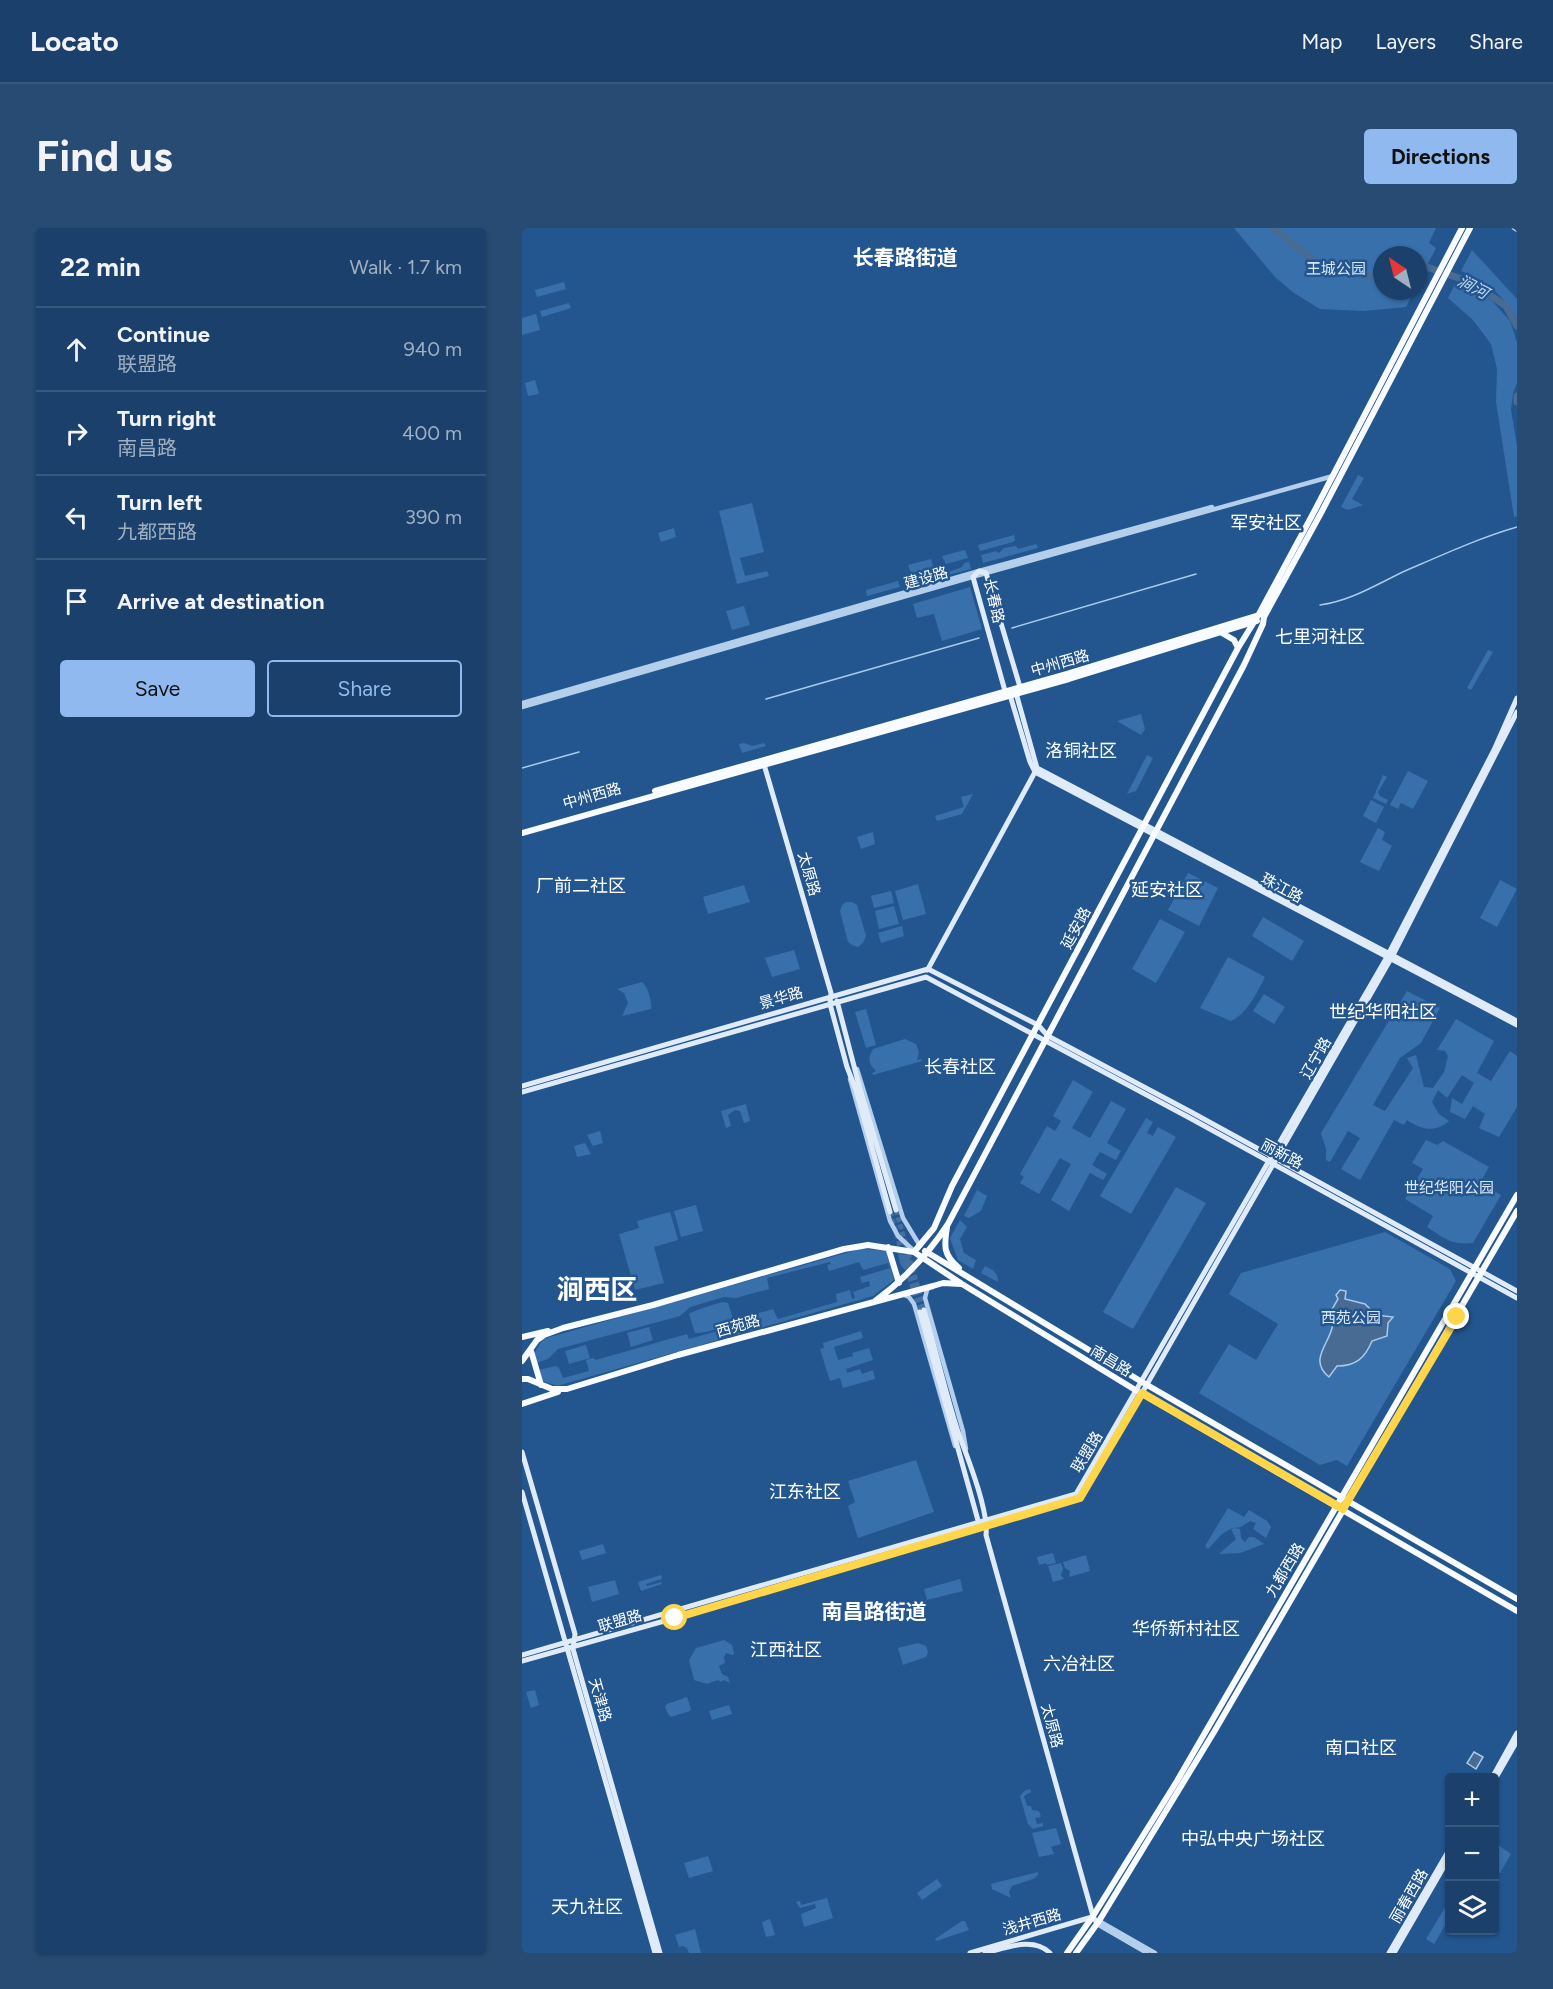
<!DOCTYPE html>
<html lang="en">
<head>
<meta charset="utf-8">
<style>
	body { margin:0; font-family:Figtree,"Noto Sans SC",sans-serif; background:#274b73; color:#f1f3f6 }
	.controls { position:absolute; right:18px; bottom:18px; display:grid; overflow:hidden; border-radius:6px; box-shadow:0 2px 4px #0004 }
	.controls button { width:54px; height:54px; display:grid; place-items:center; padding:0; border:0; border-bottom:2px solid #38597e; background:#1a406b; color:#f1f3f6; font:30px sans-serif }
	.compass { position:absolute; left:851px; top:18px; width:54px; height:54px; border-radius:50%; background:#1a406b; box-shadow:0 2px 4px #0004; rotate:325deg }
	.stop { position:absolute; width:18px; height:18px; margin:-14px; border:4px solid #ffd54a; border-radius:50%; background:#fff }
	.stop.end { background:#ffd54a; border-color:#fff; box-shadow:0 2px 6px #0008 }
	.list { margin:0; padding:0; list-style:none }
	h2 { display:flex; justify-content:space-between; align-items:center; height:78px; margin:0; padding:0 24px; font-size:26px }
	h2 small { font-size:20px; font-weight:400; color:#9fafc1 }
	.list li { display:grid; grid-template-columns:39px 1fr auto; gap:18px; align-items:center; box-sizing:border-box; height:84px; padding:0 24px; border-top:2px solid #38597e }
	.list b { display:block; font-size:22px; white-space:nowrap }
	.list p { margin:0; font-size:20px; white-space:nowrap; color:#9fafc1 }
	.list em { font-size:20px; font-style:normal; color:#9fafc1 }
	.actions { display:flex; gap:12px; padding:18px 24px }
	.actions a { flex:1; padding:14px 0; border:2px solid #90b9f0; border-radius:6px; text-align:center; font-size:21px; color:#90b9f0 }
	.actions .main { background:#90b9f0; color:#111 }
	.icon { flex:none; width:33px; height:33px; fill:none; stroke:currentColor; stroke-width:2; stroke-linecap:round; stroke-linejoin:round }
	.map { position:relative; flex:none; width:995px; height:1725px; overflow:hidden; border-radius:6px }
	header { display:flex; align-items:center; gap:36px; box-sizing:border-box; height:84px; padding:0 30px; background:#1a406b; border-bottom:2px solid #38597e }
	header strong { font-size:28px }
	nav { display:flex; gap:33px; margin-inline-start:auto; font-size:21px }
	.intro { display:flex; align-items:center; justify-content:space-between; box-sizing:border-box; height:144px; padding:0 36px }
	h1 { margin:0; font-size:42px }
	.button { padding:15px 27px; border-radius:6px; background:#90b9f0; color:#111; font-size:21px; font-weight:700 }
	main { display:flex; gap:36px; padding:0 36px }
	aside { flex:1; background:#1a406b; border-radius:6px; box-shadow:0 2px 4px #0004 }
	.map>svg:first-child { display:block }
</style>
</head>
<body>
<header>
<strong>Locato</strong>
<nav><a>Map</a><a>Layers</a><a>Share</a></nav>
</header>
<div class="intro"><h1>Find us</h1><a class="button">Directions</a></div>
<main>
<aside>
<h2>22 min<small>Walk · 1.7 km</small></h2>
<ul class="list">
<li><svg class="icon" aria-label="ahead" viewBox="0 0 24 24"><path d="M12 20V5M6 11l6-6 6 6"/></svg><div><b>Continue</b><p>联盟路</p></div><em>940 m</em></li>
<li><svg class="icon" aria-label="right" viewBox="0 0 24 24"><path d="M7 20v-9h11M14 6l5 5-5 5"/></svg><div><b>Turn right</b><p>南昌路</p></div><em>400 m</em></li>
<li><svg class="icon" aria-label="left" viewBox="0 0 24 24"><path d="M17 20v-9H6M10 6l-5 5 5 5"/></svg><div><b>Turn left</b><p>九都西路</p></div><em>390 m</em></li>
<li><svg class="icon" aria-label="arrive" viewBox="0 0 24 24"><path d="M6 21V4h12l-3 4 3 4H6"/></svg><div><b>Arrive at destination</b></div></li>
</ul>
<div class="actions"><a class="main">Save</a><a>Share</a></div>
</aside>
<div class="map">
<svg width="995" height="1725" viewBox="0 0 995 1725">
	<rect width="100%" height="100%" fill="#23568f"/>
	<path fill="#3870ab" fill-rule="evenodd" d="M712 0H914L907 15 914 20 896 55V27H860V63H892L884 79 842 83 798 81 772 65 753 49Z
		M950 22 995 71V90C979 66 966 53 939 43Z
		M42 54 44 61 15 69 13 62Z
		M933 56 957 64 971 74 988 93 995 114V155L991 165 989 182 995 218V288L992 289 974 174 975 141 969 116 951 92 926 70Z
		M47 75 49 80 20 89 18 83Z
		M14 86 18 102 0 107V90Z
		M13 152 17 166 6 168 3 155Z
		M836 247 842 250 830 271 841 277 826 282 819 279Z
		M230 275 242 324 218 330 223 348 245 343 247 348 215 356 197 283Z
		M152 300 154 309 139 314 136 305Z
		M492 307 493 312 491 314 458 323 456 317Z
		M514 316 516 320 461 335 459 327 474 323 477 325 482 320 494 318 496 321Z
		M443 322 446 330 424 336 420 328Z
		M409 331 411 338 410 340 389 345 386 337Z
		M447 334 449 341 392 356 390 350 395 349 399 351 414 346 416 348 440 339 442 335Z
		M376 353 378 359 345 368 344 362Z
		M448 359 460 401 420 413 412 386 395 390 391 376Z
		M222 378 228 397 210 402 204 383Z
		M966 422 971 424 949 462 945 460Z
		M619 486 623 501 619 507 595 493Z
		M222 515 230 518 242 515 244 518 220 525 217 516Z
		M625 527 631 530 614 563 605 566Z
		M886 543 906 553 891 581 879 575 876 581 868 577Z
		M861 547 865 549 856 564 858 568 866 572 864 576 851 570Z
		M451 566 440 586 415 593 413 588 442 579 439 569Z
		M849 572 862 579 854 595 841 588Z
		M856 600 863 604 860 612 870 618 857 643 838 634Z
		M351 604 353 616 339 621 335 609Z
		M666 645 696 660 677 698 646 682Z
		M978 652 995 661 975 699 958 690Z
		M396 656 404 686 381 692 373 663Z
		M222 657 228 674 186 686 181 669Z
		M369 663 372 675 352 680 349 668Z
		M324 674H330L335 677 344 708 341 715 336 719 330 717 326 714 318 683 320 677Z
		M372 678 377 696 357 701 353 683Z
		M741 689 782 713 770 733 730 708Z
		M638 691 663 704 634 755 610 741Z
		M380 698 382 708 359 715 356 705Z
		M272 722 278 741 250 749 243 730Z
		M706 729 743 749C735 765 725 786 709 793L678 780Z
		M120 754C126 759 130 773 129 781L100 788 106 775 102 765 95 761Z
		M885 763 918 780 899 815 878 830 851 877 863 883 891 840 885 830 894 827 902 859 911 860 922 844 926 828 923 823 915 822 934 791 972 813 955 845 969 853 988 823 995 828V879L977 909 957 900 963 886 951 878 943 891 928 884 930 870 940 876 952 855 940 847 925 870 916 862 910 874 917 886 927 893C913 905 900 902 885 892L882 897 872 892 838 952 819 941 838 910 826 903 808 934 804 932V921L799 905Z
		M742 766 763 779 752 796 731 783Z
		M344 781 354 817 344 820 333 784Z
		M383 811 394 816 397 824 395 832 399 831 400 833 351 847 350 845 354 843C347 836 345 831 351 821Z
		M551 852 571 864 550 900 568 910 589 873 604 881 585 915 599 923 594 932 578 924 570 937 585 946 581 952 568 945 547 983 529 972 549 936 538 930 517 966 498 955 502 949 498 946 525 898 533 903 539 893 531 888Z
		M224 876 228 893 222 895 218 883 213 882 206 887 209 898 204 900 199 883Z
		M624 890 631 894 625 905 631 908 636 899 654 909 609 986 578 968Z
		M78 903 81 915 71 918 65 907Z
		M904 912 915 917 921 913 967 939 958 955 979 967 951 1015C928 1017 924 1011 905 999L911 988 883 971 901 941 890 935Z
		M63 915 69 926 55 929 52 918Z
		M654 959 684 975 611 1101 581 1084Z
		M455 962 465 968 459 983 447 990 442 988Z
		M174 977 181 1003 159 1009 152 983Z
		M148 984 156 1012 132 1019 142 1055 113 1062 97 1006 117 1000 115 993Z
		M438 992 445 999 438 1011 442 1025 454 1032 451 1041 436 1032 428 1010Z
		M863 1004 928 1041 934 1053 825 1238 815 1232 798 1237 677 1165 707 1116 734 1132 756 1096 707 1066 719 1045Z
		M338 1021 364 1022 372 1052 351 1068 35 1158 19 1152 11 1127 21 1111ZM308 1034 309 1036 305 1037 307 1043 337 1034 341 1042 366 1035 368 1040 338 1049 340 1055 347 1053 348 1058 331 1064 333 1070 330 1071 328 1062 314 1066 315 1074 256 1091 251 1081 220 1090 210 1099 167 1111 165 1106 74 1132 71 1130 64 1132 67 1143 41 1150 37 1140 34 1138 16 1142 14 1135 26 1131 36 1121 158 1088 168 1079 202 1069 214 1070 247 1061 245 1050Z
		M376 1025 387 1028C390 1035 390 1039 385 1045L378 1036Z
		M463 1038C471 1042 476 1044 476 1054L459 1045Z
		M201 1074 206 1075 212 1094C206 1099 180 1106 173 1105L167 1086C173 1082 193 1076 201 1074Z
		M127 1099 131 1112 109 1119 105 1105Z
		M339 1103 341 1110 312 1119 316 1132 331 1128 330 1125 347 1120 351 1132 324 1141 325 1145 338 1141 340 1146 351 1142 353 1151 321 1160 318 1150 308 1153 298 1121 302 1120 301 1115Z
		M64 1117 68 1130 47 1136 43 1123Z
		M394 1232 412 1284 336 1310 326 1278 333 1274 326 1253Z
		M706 1280 722 1289 727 1282 745 1293 749 1299 744 1310 731 1301 734 1295 728 1293 719 1299 710 1300 700 1306 686 1321 683 1318Z
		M713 1300 718 1301 719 1310 723 1314 727 1309H732L742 1316 718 1325 697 1326 714 1311 709 1301Z
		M81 1316 84 1325 60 1332 57 1323Z
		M531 1325 534 1335 525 1337 524 1335 517 1337 515 1329Z
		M564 1327 568 1343 547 1349 548 1343 543 1340 541 1334Z
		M539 1335 541 1341 539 1347 542 1351 531 1354 526 1338Z
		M139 1347 140 1351 124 1356 125 1358 139 1354 140 1356 119 1363 116 1354Z
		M438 1351 441 1363 405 1372 402 1361Z
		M93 1352 97 1366 70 1374 66 1359Z
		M202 1412 210 1417 212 1425 211 1427 204 1425 202 1429 203 1435 197 1438 200 1446 206 1449 208 1455 202 1452 199 1454 196 1452 185 1456 172 1452 167 1432 174 1420Z
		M396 1415 404 1418 406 1424 404 1429 381 1437 376 1420Z
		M13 1462 17 1477 9 1480 4 1464Z
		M165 1469 169 1481 168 1483 149 1489 146 1486 143 1479 145 1476Z
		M207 1477 210 1486 190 1492 187 1483Z
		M508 1561 509 1564 502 1568 505 1578H509L510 1582 517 1583 519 1589 513 1590 515 1596 521 1595V1598L511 1601 506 1596 498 1568 502 1563Z
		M534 1600 539 1616 529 1619 532 1626 517 1629 510 1605Z
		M973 1615 989 1626 978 1645 973 1642Z
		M186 1628 191 1643 167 1650 162 1635Z
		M516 1644V1647L511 1651 490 1658 487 1664 489 1670 470 1661 469 1656Z
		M415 1651 420 1658 400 1672 395 1665Z
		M305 1670 311 1690 282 1699 279 1686 294 1680 293 1676 278 1680 274 1674 278 1673 279 1677Z
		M924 1678 927 1680V1691L912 1716 904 1711Z
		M248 1691 253 1707 244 1709 240 1694Z
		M440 1693H443L447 1702 414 1713 413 1711Z
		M173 1701 179 1725H167L165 1720 161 1718 157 1719 153 1707Z"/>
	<path fill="#476b93" stroke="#a8caec" stroke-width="1.5" d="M818 1062 824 1063 823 1071 843 1076 854 1087 871 1089 866 1095 865 1108 850 1113C843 1130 834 1138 815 1138L807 1149C781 1128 820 1109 809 1083L816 1071 814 1067Z
		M952 1524 961 1529 954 1541 945 1535Z"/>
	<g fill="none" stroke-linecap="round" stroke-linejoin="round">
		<path stroke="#a8caec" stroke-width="1.5" d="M798 377C829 373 855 356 883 343 920 327 957 310 995 299
			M490 400 674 346
			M244 471 457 410
			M0 540 57 524"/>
		<path stroke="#476b93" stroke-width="7" d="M751 0 800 39 852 49 860 47
			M896 36 948 54 984 78 995 98
			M995 168V174"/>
		<path stroke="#446fa0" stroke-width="5" stroke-dasharray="5 2.5" stroke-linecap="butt" d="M374 982 402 1082
			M368 984 398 1084"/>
		<path stroke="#b3cfec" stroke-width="4.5" d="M992 0 995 2
			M0 475 457 343 690 279
			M0 479 464 345 811 248
			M335 841 381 990 398 1018
			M328 851 368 993 376 1008 392 1023
			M408 1059 405 1062 403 1070 441 1203 444 1221
			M382 1067 387 1069 392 1076 433 1218
			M577 1693 633 1725
			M575 1696 625 1725"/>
		<path stroke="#dfebf9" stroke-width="5" d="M241 533 309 765 308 776 325 839 334 862 368 984
			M515 540 995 793
			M513 544 995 797
			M405 742 406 741 513 544 515 540 494 465 498 459 464 345 457 343 451 349 483 463 488 467 508 534 513 544
			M315 773 338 861 374 982
			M0 858 406 741 516 797 526 808 669 884 995 1063
			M0 864 404 749 666 889 995 1070
			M402 1082C414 1123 423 1164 436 1204 445 1228 467 1283 464 1307L571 1688 575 1696
			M398 1084 457 1296
			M0 1224 53 1406 51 1421 138 1725
			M0 1264 133 1725
			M0 1427 554 1266 865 729 972 522 995 470
			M0 1433 153 1390 558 1270 620 1165 871 727 995 484
			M970 1550 995 1505
			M972 1553 995 1513
			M448 1725 570 1689
			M463 1725C484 1720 511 1708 528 1725
			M867 1725 927 1622
			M872 1725 927 1630"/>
		<path stroke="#f8fbff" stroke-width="6" d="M700 405 712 412 716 420
			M133 563 545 446 737 387
			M0 605 547 451 735 393
			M425 999C422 1018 421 1027 437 1040
			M366 1019 377 1055
			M403 1023 620 1154 995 1371
			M392 1024 412 1000 430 958 716 420 737 386 793 282 940 0
			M352 1074C382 1052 405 1028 426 996L722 437 741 396 742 389 799 285 948 0
			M0 1109 26 1103
			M9 1123 19 1157
			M0 1133 15 1112 22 1107 41 1100 131 1077 322 1021 346 1017 392 1024 440 1056 615 1163 995 1383
			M0 1151H6L30 1161H45L156 1127 411 1058 421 1055 439 1056
			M0 1176 36 1164
			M545 1725 571 1688 655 1553 995 967
			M554 1725 577 1693 692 1504 995 983"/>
	</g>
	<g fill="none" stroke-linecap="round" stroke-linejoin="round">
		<path stroke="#ffd54a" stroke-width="8" d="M153 1390 558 1270 620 1165 821 1281 935 1089"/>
	</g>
	<g text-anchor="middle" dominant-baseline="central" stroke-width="5" stroke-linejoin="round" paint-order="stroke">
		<g font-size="15" fill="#d8e8f9" stroke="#23568f">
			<text x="814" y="41">王城公园</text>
			<text x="927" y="960">世纪华阳公园</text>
			<text x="829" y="1090">西苑公园</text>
		</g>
		<g font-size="15" fill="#fff" stroke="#23568f">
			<text transform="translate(404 350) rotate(-16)">建设路</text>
			<text transform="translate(472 373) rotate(77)">长春路</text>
			<text transform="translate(538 435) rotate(-16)">中州西路</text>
			<text transform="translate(70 568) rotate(-16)">中州西路</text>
			<text transform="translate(287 646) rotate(74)">太原路</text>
			<text transform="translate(760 660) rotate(28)">珠江路</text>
			<text transform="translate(554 700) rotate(-62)">延安路</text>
			<text transform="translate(259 770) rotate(-16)">景华路</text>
			<text transform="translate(794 830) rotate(-60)">辽宁路</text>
			<text transform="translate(760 926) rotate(28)">丽新路</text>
			<text transform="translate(216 1098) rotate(-16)">西苑路</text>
			<text transform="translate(589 1133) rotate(31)">南昌路</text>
			<text transform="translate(565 1224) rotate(-59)">联盟路</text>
			<text transform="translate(763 1342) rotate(-59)">九都西路</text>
			<text transform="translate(98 1393) rotate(-16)">联盟路</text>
			<text transform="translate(78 1472) rotate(74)">天津路</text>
			<text transform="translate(530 1498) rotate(75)">太原路</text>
			<text transform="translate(887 1668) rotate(-60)">丽春西路</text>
			<text transform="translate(510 1694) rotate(-16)">浅井西路</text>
		</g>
		<g font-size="16" font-style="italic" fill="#bfd9f3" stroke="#23568f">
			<text transform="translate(951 59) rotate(28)">涧河</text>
		</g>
		<g font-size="18" fill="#fff" stroke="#23568f">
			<text x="744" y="295">军安社区</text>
			<text x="798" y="409">七里河社区</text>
			<text x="559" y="523">洛铜社区</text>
			<text x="59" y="658">厂前二社区</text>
			<text x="645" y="662">延安社区</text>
			<text x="861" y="784">世纪华阳社区</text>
			<text x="438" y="839">长春社区</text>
			<text x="283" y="1264">江东社区</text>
			<text x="664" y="1401">华侨新村社区</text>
			<text x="264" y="1422">江西社区</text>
			<text x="557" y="1436">六冶社区</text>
			<text x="839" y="1520">南口社区</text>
			<text x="731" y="1611">中弘中央广场社区</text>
			<text x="65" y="1679">天九社区</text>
		</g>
		<g font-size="21" font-weight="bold" fill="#fff" stroke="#23568f">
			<text x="383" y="29">长春路街道</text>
			<text x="352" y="1383">南昌路街道</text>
		</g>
		<g font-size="27" font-weight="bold" fill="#fff" stroke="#23568f">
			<text x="75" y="1061">涧西区</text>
		</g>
	</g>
</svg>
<div class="controls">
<button>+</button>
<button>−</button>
<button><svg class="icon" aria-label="layers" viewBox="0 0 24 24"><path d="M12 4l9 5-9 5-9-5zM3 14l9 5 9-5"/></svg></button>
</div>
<svg class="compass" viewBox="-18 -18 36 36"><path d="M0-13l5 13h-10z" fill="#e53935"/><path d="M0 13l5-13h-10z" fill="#9fafc1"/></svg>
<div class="stop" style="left:153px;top:1390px"></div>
<div class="stop end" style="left:935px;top:1089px"></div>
</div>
</main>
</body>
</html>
